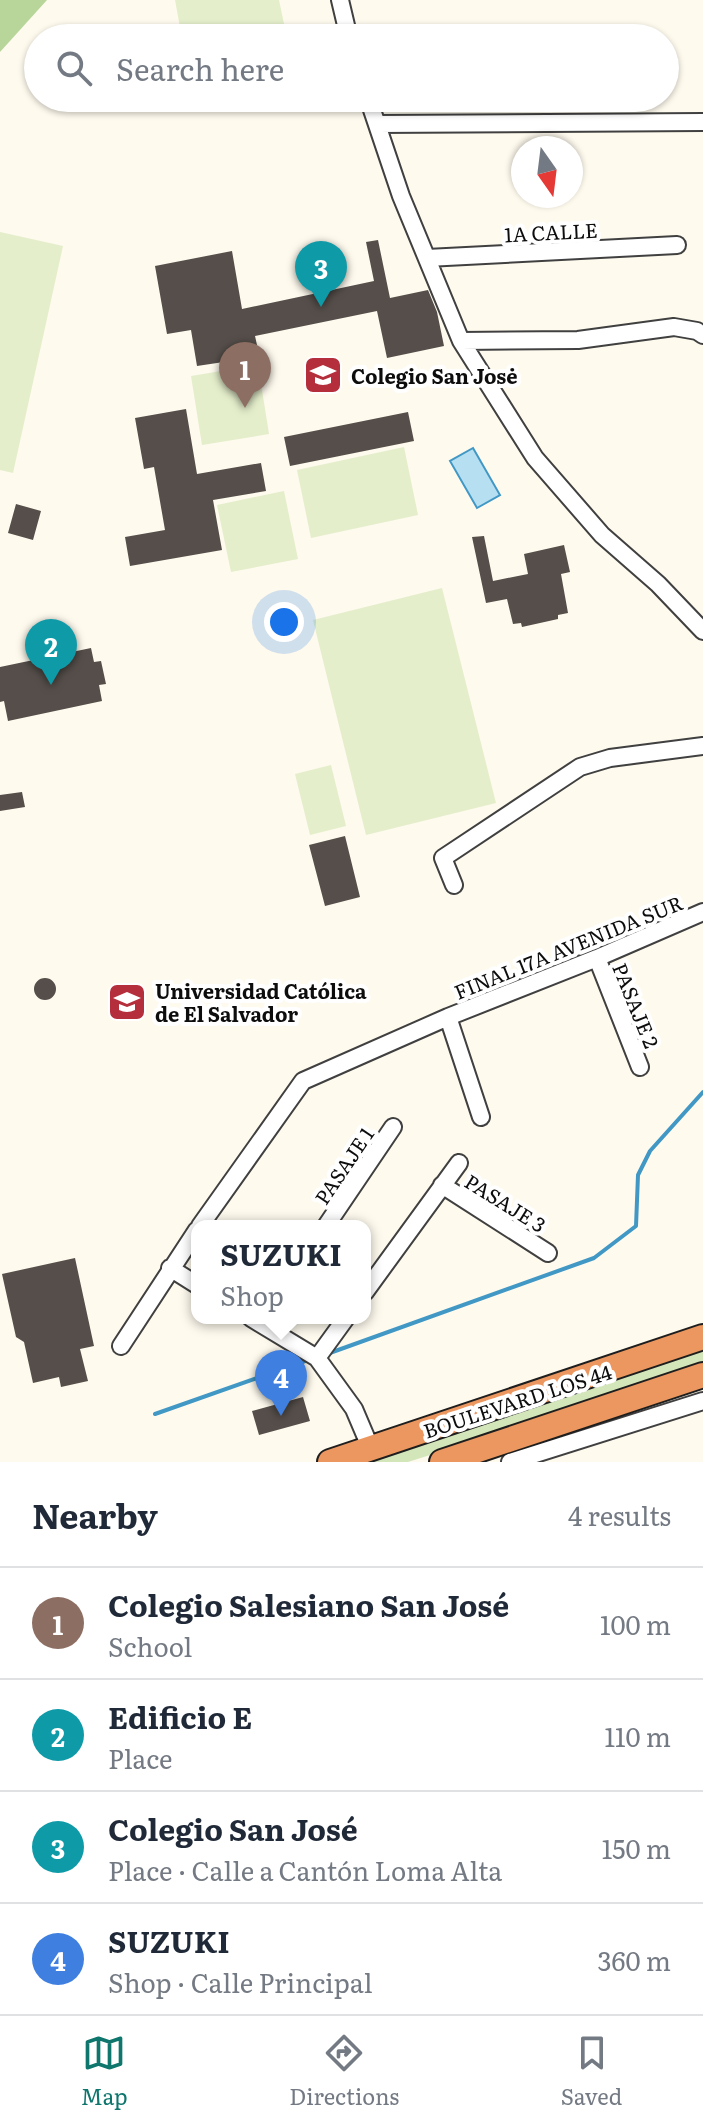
<!DOCTYPE html>
<html lang="en">
<head>
<meta charset="utf-8">
<style>
	body { margin:0; font-family:Literata,serif; background:#f2f2f3; color:#1f2937 }
	.compass { position:absolute; left:511px; top:136px; width:72px; height:72px; border-radius:50%; background:#fff; box-shadow:0 2px 6px #0004; rotate:166deg }
	.you { position:absolute; left:284px; top:622px; width:28px; height:28px; margin:-20px; border:6px solid #fff; border-radius:50%; background:#1a73e8; box-shadow:0 0 0 12px #1a73e833 }
	.badge { display:grid; place-items:center; width:52px; height:52px; border-radius:50%; background:#0f766e; color:#fff; font-size:26px; font-weight:700 }
	.pin { position:absolute; translate:-50% -66px; filter:drop-shadow(0 2px 4px #0008) }
	.pin::after { content:''; position:absolute; top:42px; width:28px; height:24px; background:inherit; clip-path:polygon(0 0,100% 0,50% 100%) }
	.popup { position:absolute; left:191px; top:1220px; width:180px; height:104px; box-sizing:border-box; display:grid; place-content:center; border-radius:16px; background:#fff; filter:drop-shadow(0 2px 6px #0005); font-size:26px; white-space:nowrap; color:#747a83 }
	.popup b { font-size:30px; color:#1f2937 }
	.popup::after { content:''; position:absolute; left:50%; top:100%; margin-left:-16px; border:16px solid transparent; border-top-color:#fff }
	.list { margin:0; padding:0; list-style:none }
	h2 { display:flex; justify-content:space-between; align-items:center; height:104px; margin:0; padding:0 32px; font-size:34px }
	h2 small { font-size:26px; font-weight:400; color:#747a83 }
	.list li { display:grid; grid-template-columns:52px 1fr auto; gap:24px; align-items:center; box-sizing:border-box; height:112px; padding:0 32px; border-top:2px solid #e0e1e3 }
	.list b { display:block; font-size:30px; white-space:nowrap }
	.list p { margin:0; font-size:26px; white-space:nowrap; color:#747a83 }
	.list em { font-size:26px; font-style:normal; color:#747a83 }
	.icon { flex:none; width:44px; height:44px; fill:none; stroke:currentColor; stroke-width:2; stroke-linecap:round; stroke-linejoin:round }
	.map { position:relative; flex:none; width:703px; height:1462px; overflow:hidden }
	.search { position:absolute; background:#fff; box-shadow:0 2px 6px #0004; left:24px; right:24px; top:24px; height:88px; display:flex; align-items:center; gap:20px; box-sizing:border-box; padding:0 28px; border-radius:44px; color:#747a83; font-size:30px }
	.sheet { height:552px; background:#fff }
	nav { display:flex; justify-content:space-around; align-items:center; box-sizing:border-box; height:112px; border-top:2px solid #e0e1e3; background:#fff; font-size:22px; color:#747a83 }
	nav a { display:grid; justify-items:center; gap:4px }
	nav .on { color:#0f766e }
	.map>svg:first-child { display:block }
</style>
</head>
<body>
<div class="map">
<svg width="703" height="1462" viewBox="0 0 703 1462">
	<rect width="100%" height="100%" fill="#fefaee"/>
	<path fill="#d3e6ba" d="M703 1344V1367L684 1374 408 1462H354Z"/>
	<path fill="#b8d69a" d="M0 0H47L0 52Z"/>
	<path fill="#e4eecb" d="M175 0H279L287 38H182Z
		M0 232 63 246 13 473 0 470Z
		M258 365 269 434 202 445 191 376Z
		M404 447 418 515 311 538 297 470Z
		M284 491 298 559 231 572 217 505Z
		M442 588 496 803 366 835 313 620Z
		M331 765 346 826 310 835 295 774Z"/>
	<path fill="#b6dff2" stroke="#4198c5" stroke-width="2" d="M473 448 500 495 477 508 450 461Z"/>
	<g fill="none" stroke-linecap="round" stroke-linejoin="round">
		<path stroke="#4198c5" stroke-width="4" d="M327 1354 594 1258 636 1226 638 1175 650 1151 703 1092
			M155 1414 311 1359"/>
	</g>
	<path fill="#554e4a" d="M378 240 390 298 428 290 437 312 444 346 387 358 377 311 255 336 257 345 235 348 237 360 197 366 191 330 167 334 155 266 232 251 242 309 374 281 366 242Z
		M186 409 197 474 261 463 266 491 213 500 222 550 130 566 125 537 165 530 154 467 144 469 135 418Z
		M408 412 414 441 290 466 284 437Z
		M16 504 41 511 33 540 8 533Z
		M484 536 493 581 528 574 524 554 564 545 570 572 561 574 568 613 558 615V619L522 627 521 623 513 624 507 599 486 603 472 537Z
		M91 648 94 662 101 661 106 684 99 685 102 701 8 721 4 701 0 702V667Z
		M22 792 25 807 0 811V795Z
		M345 836 360 897 325 906 309 845Z
		M34 989a11 11 0 1 1 22 0a11 11 0 1 1-22 0Z
		M75 1258 94 1346 80 1349 88 1381 61 1387 59 1377 33 1383 24 1342 16 1337 2 1274Z
		M303 1397 310 1421 259 1435 252 1411Z"/>
	<g fill="none" stroke-linecap="round" stroke-linejoin="round">
		<g stroke="#404040" stroke-width="20">
			<path id="minor" d="M340 0 349 38
				M368 98 401 196 461 341 535 458 602 535 658 584 703 631
				M377 124 703 122
				M427 258 677 245
				M461 341 578 340 674 327 697 331 703 335
				M454 885 443 858 580 767 610 758 703 746
				M597 958 640 1067
				M448 1017 481 1117
				M442 1185 548 1253
				M200 1226 303 1081 448 1017 597 958 703 912
				M326 1226 393 1127
				M170 1268 197 1285
				M365 1292 459 1163
				M251 1318 317 1358 354 1409 371 1449
				M121 1346 197 1230
				M317 1358 346 1318
				M510 1462 703 1401"/>
		</g>
		<g stroke="#1e1e1e" stroke-width="28">
			<path id="highway" d="M330 1462 703 1337
				M442 1462 703 1375"/>
		</g>
		<use href="#minor" stroke="#fff" stroke-width="16"/>
		<use href="#highway" stroke="#eb975f" stroke-width="24"/>
	</g>
	<defs>
		<g id="school-square" transform="scale(2)"><rect x="-9" y="-9" width="18" height="18" rx="4" fill="#b42e3c" stroke="#fff"/><path d="M0-5L7-2L0 1L-7-2ZM-4 1L0 2.5L4 1V4Q0 6-4 4Z" fill="#fff"/></g>
		<g id="university-square" transform="scale(2)"><rect x="-9" y="-9" width="18" height="18" rx="4" fill="#b42e3c" stroke="#fff"/><path d="M0-5L7-2L0 1L-7-2ZM-4 1L0 2.5L4 1V4Q0 6-4 4Z" fill="#fff"/></g>
	</defs>
	<g fill-rule="evenodd">
		<use href="#school-square" x="323" y="375"/>
		<use href="#university-square" x="127" y="1002"/>
	</g>
	<g text-anchor="middle" dominant-baseline="central" stroke-width="8" stroke-linejoin="round" paint-order="stroke">
		<g font-size="20" fill="#0d0d0d" stroke="#fff">
			<text transform="translate(551 231) rotate(-3)">1A CALLE</text>
			<text transform="translate(568 946) rotate(-22)">FINAL 17A AVENIDA SUR</text>
			<text transform="translate(637 1005) rotate(68)">PASAJE 2</text>
			<text transform="translate(343 1165) rotate(-56)">PASAJE 1</text>
			<text transform="translate(506 1202) rotate(32)">PASAJE 3</text>
			<text transform="translate(517 1400) rotate(-18)">BOULEVARD LOS 44</text>
		</g>
		<g font-size="20" font-weight="bold" fill="#0d0d0d" stroke="#fff" text-anchor="start">
			<text x="351" y="375">Colegio San Josė</text>
			<text x="155" y="990">Universidad Católica<tspan x="155" dy="23">de El Salvador</tspan></text>
		</g>
	</g>
</svg>
<svg class="compass" viewBox="-18 -18 36 36"><path d="M0-13l5 13h-10z" fill="#e53935"/><path d="M0 13l5-13h-10z" fill="#747a83"/></svg>
<div class="you"></div>
<div class="pin badge" style="left:245px;top:408px;background:#8d6e63">1</div>
<div class="pin badge" style="left:51px;top:685px;background:#0f9aa8">2</div>
<div class="pin badge" style="left:321px;top:307px;background:#0f9aa8">3</div>
<div class="pin badge" style="left:281px;top:1416px;background:#3f7fe0">4</div>
<div class="popup"><b>SUZUKI</b>Shop</div>
<div class="search"><svg class="icon" aria-label="search" viewBox="0 0 24 24"><circle cx="10" cy="10" r="6"/><path d="M15 15l6 6"/></svg>Search here</div>
</div>
<section class="sheet">
<h2>Nearby<small>4 results</small></h2>
<ul class="list">
<li><span class="badge" style="background:#8d6e63">1</span><div><b>Colegio Salesiano San José</b><p>School</p></div><em>100 m</em></li>
<li><span class="badge" style="background:#0f9aa8">2</span><div><b>Edificio E</b><p>Place</p></div><em>110 m</em></li>
<li><span class="badge" style="background:#0f9aa8">3</span><div><b>Colegio San José</b><p>Place · Calle a Cantón Loma Alta</p></div><em>150 m</em></li>
<li><span class="badge" style="background:#3f7fe0">4</span><div><b>SUZUKI</b><p>Shop · Calle Principal</p></div><em>360 m</em></li>
</ul>
</section>
<nav>
<a class="on"><svg class="icon" aria-label="map" viewBox="0 0 24 24"><path d="M3 6l6-2 6 2 6-2v14l-6 2-6-2-6 2zM9 4v14M15 6v14"/></svg>Map</a>
<a><svg class="icon" aria-label="directions" viewBox="0 0 24 24"><path d="M12 3l9 9-9 9-9-9zM9 14v-3h6M13 9l2 2-2 2"/></svg>Directions</a>
<a><svg class="icon" aria-label="saved" viewBox="0 0 24 24"><path d="M7 4h10v16l-5-4-5 4z"/></svg>Saved</a>
</nav>
</body>
</html>
